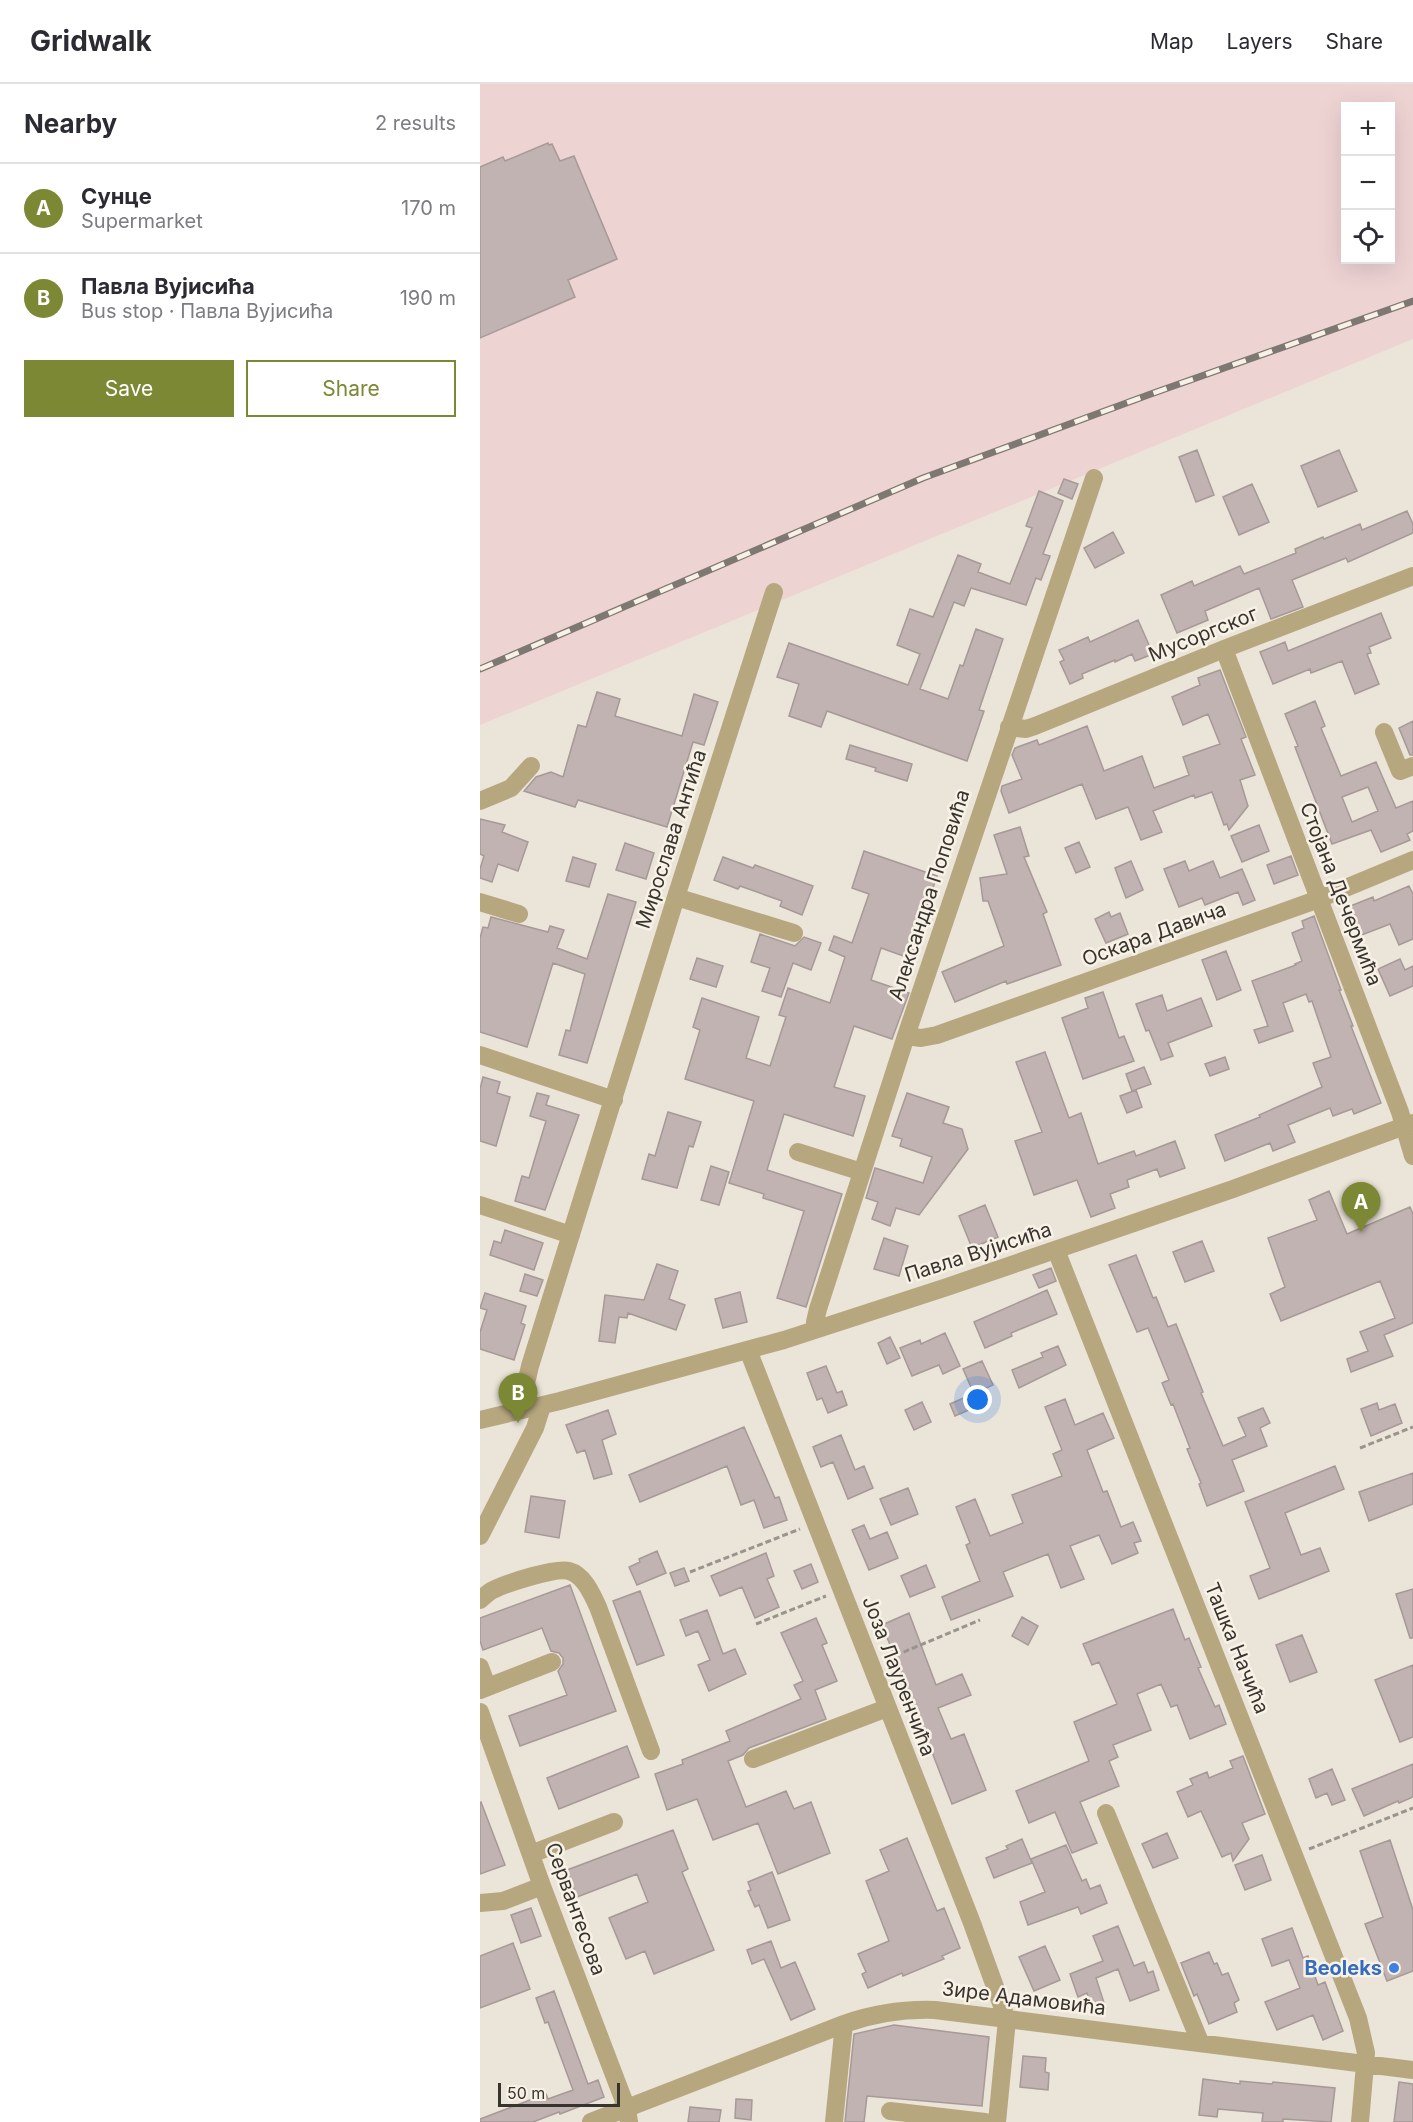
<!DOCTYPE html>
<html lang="en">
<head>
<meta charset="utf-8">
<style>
	body { margin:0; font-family:Inter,sans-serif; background:#f7f7f7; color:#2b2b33 }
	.controls { position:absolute; right:18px; top:18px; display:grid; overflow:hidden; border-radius:0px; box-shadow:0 6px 24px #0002 }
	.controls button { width:54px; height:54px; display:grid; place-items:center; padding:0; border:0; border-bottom:2px solid #e1e1e2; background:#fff; color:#2b2b33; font:30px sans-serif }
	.scale { position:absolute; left:18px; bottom:15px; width:122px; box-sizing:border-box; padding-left:6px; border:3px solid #373430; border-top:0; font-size:16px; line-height:21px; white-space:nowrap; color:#373430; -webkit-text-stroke:4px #f8f1e6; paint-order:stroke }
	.you { position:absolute; left:498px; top:1316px; width:21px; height:21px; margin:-15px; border:4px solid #fff; border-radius:50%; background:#1a73e8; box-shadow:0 0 0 9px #1a73e833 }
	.badge { display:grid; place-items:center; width:39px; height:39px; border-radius:50%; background:#7d8835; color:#fff; font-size:20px; font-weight:700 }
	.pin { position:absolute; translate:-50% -50px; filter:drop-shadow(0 2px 3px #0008) }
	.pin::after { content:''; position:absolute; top:32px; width:21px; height:18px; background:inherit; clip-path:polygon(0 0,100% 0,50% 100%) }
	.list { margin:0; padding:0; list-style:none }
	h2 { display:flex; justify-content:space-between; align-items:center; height:78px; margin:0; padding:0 24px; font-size:26px }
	h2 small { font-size:20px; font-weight:400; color:#7c7c81 }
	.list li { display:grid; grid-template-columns:39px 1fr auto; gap:18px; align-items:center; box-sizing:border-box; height:90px; padding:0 24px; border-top:2px solid #e1e1e2 }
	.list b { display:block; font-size:22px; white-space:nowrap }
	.list p { margin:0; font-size:20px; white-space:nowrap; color:#7c7c81 }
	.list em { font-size:20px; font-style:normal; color:#7c7c81 }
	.actions { display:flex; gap:12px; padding:18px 24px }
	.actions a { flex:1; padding:14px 0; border:2px solid #7d8835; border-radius:0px; text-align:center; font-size:21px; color:#7d8835 }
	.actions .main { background:#7d8835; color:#fff }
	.icon { flex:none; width:33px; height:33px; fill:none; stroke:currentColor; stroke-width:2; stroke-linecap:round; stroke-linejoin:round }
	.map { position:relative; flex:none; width:933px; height:2038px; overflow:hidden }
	header { display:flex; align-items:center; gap:36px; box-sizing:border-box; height:84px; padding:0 30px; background:#fff; border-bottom:2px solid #e1e1e2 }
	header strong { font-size:28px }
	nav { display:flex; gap:33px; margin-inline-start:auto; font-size:21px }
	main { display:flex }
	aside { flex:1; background:#fff }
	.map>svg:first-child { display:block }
</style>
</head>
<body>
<header>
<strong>Gridwalk</strong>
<nav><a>Map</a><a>Layers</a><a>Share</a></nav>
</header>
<main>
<aside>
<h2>Nearby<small>2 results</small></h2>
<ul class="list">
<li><span class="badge">A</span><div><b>Сунце</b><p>Supermarket</p></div><em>170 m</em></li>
<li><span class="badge">B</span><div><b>Павла Вујисића</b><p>Bus stop · Павла Вујисића</p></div><em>190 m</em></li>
</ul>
<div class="actions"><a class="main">Save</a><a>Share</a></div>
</aside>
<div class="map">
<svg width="933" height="2038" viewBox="0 0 933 2038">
	<rect width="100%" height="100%" fill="#ebe4d9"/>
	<path fill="#eed3d3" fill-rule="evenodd" d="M0 0H933V255L0 641ZM866 22H910V176H866Z"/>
	<path fill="#c1b3b1" stroke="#a69997" stroke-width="1.5" fill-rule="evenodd" d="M68 59 69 61 72 60 80 77 94 72 137 175 88 196 95 213 0 254V83L23 73 25 77Z
		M717 366 734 411 716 418 699 373Z
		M859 366 877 407 838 423 821 382Z
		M584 395 598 400 592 415 578 409Z
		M772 400 789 438 759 451 743 413Z
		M559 407 583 417 563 470 570 472 561 496 556 494 546 521 491 504 484 522 474 518 440 605 468 615 480 581 483 582 496 545 523 555 499 626 504 627 487 677 347 627 341 643 309 632 319 600 297 593 309 559 428 601 440 570 417 561 430 525 453 533 478 471 501 480 498 488 530 500 552 444 546 442Z
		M927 427 933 440V449L868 478 866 474 812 496 823 523 791 535 779 504 725 527 728 536 697 549 681 511 712 497 714 502 760 482 764 490 816 469 815 465 843 453 844 455 880 440 882 446Z
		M633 448 644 469 615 484 604 464Z
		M901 529 911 554 889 563 891 569 887 570 899 600 875 610 862 577 831 589 830 585 793 600 780 568 805 558 808 567Z
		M658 536 673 570 655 577 652 570 635 578V576L602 590 603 594 590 600 580 578 584 576 579 566 608 553 610 558Z
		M740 586 766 653 761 655 775 691 760 696 768 722 749 746 747 740 744 741 732 708 715 714 714 711 673 727 682 748 661 756 648 723 616 735 602 700 529 729 521 707 522 702 542 695 532 671 535 664 557 656 559 661 607 642 624 687 662 672 674 704 709 691 703 673 740 660 728 630 703 641 692 613 720 601 718 594Z
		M117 608 140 615 135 632 202 652 214 610 238 618 224 661 213 658 187 743 98 716 95 723 44 707 56 693 71 688 83 693 98 641 106 643Z
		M835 617 845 642 841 644 861 692 896 678 916 724 933 717V747L927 750 930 756 901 768 891 746 852 760 815 663 818 662 805 630ZM888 703 898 727 872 738 862 713Z
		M933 637V671H930L919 644Z
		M370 661 432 680 427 697 395 687 396 684 366 675Z
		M0 735 25 741 22 748 48 758 38 787 18 780 12 798 0 794V785L4 772 0 770Z
		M779 741 789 767 762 778 751 752Z
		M540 743 549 772 544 773 567 828 563 830 581 881 527 900 526 897 475 918 462 888 524 862 508 817H503L500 794 527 790 514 751Z
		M599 758 610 783 596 789 585 764Z
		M145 759 174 769 166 795 136 786Z
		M384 767 457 792 442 837 445 838 432 875 401 864 391 896 429 909 412 955 374 942 354 1003 385 1012 373 1052 304 1030 287 1086 362 1110 326 1223 297 1214 324 1127 283 1114 284 1110 249 1099 274 1017 205 995 220 946 213 943 222 914 279 933 266 974 290 982 306 933 299 931 308 904 350 919 365 873 349 866 354 852 372 859 389 810 372 804Z
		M811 772 818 791 794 800 787 781Z
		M93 773 116 780 109 803 86 797Z
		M243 773 273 784 275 781 333 802 322 831 300 822 302 817 260 802 258 805 234 796Z
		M651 777 663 806 646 814 635 784Z
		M705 777 709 787 733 777 740 794 762 785 775 816 763 821 758 808 725 821 722 814 699 823 684 785Z
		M929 802 933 810V855L919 861 910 840 879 852 868 823 893 813 894 817Z
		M128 810 156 818 107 979 79 971 86 946 90 947 105 890 73 879 47 963 0 948V854L3 843 8 844 11 833 68 848 70 842 84 846 77 864 107 875Z
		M629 828 631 833 640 829 648 850 626 859 615 835Z
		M834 832 861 906H859L873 942H871L901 1019 874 1030 872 1025 853 1032 850 1024 808 1041 815 1058 793 1067 790 1059 745 1077 735 1051 780 1033 779 1031 842 1003 833 979 851 973 832 917 829 918 826 910 803 919 813 947 779 959 774 946 788 942 772 897 816 881 815 880 822 877 812 849 824 844 822 837Z
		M280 850 315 862 324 853 341 859 331 886 313 879 301 913 282 907 290 884 271 878Z
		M746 867 761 906 737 916 722 876Z
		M217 874 243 882 236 903 210 895Z
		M920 875 925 886 933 882V902L910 912 898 885Z
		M623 908 639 954 644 952 654 977 603 995 582 934 608 924 605 914Z
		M682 911 687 927 721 914 732 942 688 959 693 972 681 976 669 946 666 947 656 920Z
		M565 968 589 1034 601 1029 618 1080 654 1067 656 1072 695 1057 705 1084 680 1093 677 1085 647 1096 649 1103 630 1110 635 1124 611 1133 597 1096 554 1111 535 1057 562 1048 536 978Z
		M745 973 749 985 730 992 725 980Z
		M664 983 671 1000 652 1007 646 990Z
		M3 993 20 998 17 1009 30 1013 16 1062 0 1057V1005Z
		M656 1006 662 1023 647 1029 640 1012Z
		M57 1009 69 1012 66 1021 99 1031 65 1126 35 1117 42 1092 49 1094 66 1037 50 1032Z
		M427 1009 469 1023 463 1039 482 1045 488 1065 439 1131 416 1124 410 1142 392 1135 398 1118 386 1114 395 1084 443 1099 452 1073 420 1062 422 1055 412 1052Z
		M188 1028 221 1038 213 1063 209 1062 197 1104 162 1095 169 1070 175 1072Z
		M231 1082 249 1088 239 1121 221 1116Z
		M849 1107 867 1150 930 1123 933 1130V1239L904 1251 913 1272 871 1288 867 1275 888 1267 880 1248 915 1234 900 1197 801 1237 790 1210 805 1203 788 1154 837 1136 829 1116Z
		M505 1121 518 1153 492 1164 479 1132Z
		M25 1146 63 1159 54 1186 10 1171 14 1157 21 1159Z
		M404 1154 428 1162 419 1192 394 1185Z
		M722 1157 734 1187 705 1198 693 1168Z
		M656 1171 673 1214 676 1213 688 1243 696 1240 723 1308 721 1309 743 1362 766 1352 758 1334 783 1324 790 1339 780 1344 787 1362 752 1376 764 1407 727 1422 719 1400 721 1399 707 1365 710 1364 693 1320 691 1321 682 1299 689 1296 668 1244 657 1248 629 1181Z
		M177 1180 198 1187 189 1215 205 1221 196 1246 148 1229 147 1234 139 1233 135 1259 119 1257 125 1211 164 1216Z
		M571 1184 576 1197 559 1204 553 1191Z
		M45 1190 63 1196 57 1212 40 1207Z
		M567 1206 577 1230 531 1249 532 1252 505 1264 494 1238Z
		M260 1208 267 1238 243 1244 235 1215Z
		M5 1209 46 1222 41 1239 45 1241 34 1276 0 1265V1248L7 1226 0 1224Z
		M465 1249 480 1282 463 1290 459 1281 432 1292 420 1264 440 1256 441 1260Z
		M410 1253 420 1274 407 1280 398 1259Z
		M578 1262 586 1281 539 1304 532 1286 563 1273 561 1269Z
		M502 1277 513 1301 494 1310 483 1285Z
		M346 1282 357 1309 362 1307 367 1321 348 1329 342 1314 337 1316 327 1289Z
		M488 1312 493 1324 475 1332 470 1320Z
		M585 1315 595 1341 623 1329 634 1354 607 1366 623 1408 627 1407 641 1443 653 1438 661 1457 654 1459 658 1469 632 1480 619 1451 590 1462 604 1495 581 1504 568 1470 523 1488 533 1512 471 1536 462 1513 500 1497 486 1461 490 1459 476 1423 495 1415 510 1452 543 1439 532 1411 582 1392 573 1370 582 1366 565 1323Z
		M442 1318 451 1338 434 1346 425 1326Z
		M897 1319 899 1326 915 1320 922 1339 891 1352 881 1325Z
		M128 1326 136 1350 122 1356 132 1390 114 1395 105 1366 97 1369 86 1341Z
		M264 1343 295 1414 299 1413 307 1436 284 1444 274 1416 261 1421 247 1382 160 1418 149 1391Z
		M361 1351 375 1386 384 1382 393 1404 368 1415 353 1378 341 1383 333 1363Z
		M855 1382 864 1405 805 1429 821 1471 840 1464 849 1487 779 1515 770 1492 790 1484 765 1418Z
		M933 1389V1420L889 1437 879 1408Z
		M428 1404 438 1430 411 1441 400 1415Z
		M51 1412 85 1417 79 1454 45 1448Z
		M384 1441 390 1455 407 1448 418 1474 389 1486 372 1446Z
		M177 1467 186 1489 157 1501 149 1483 160 1478 159 1475Z
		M286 1469 294 1492 287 1495 299 1523 275 1534 262 1503 240 1512 231 1492Z
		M331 1480 338 1498 322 1505 314 1487Z
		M446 1481 455 1503 430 1513 421 1492Z
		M204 1484 209 1497 195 1502 190 1489Z
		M90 1501 136 1627 40 1662 29 1632 87 1611 78 1587 83 1580V1574L79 1569 71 1567 62 1544 3 1566 0 1557V1534Z
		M933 1505V1554H930L916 1510Z
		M160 1507 184 1571 157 1581 133 1517Z
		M693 1525 705 1556 709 1554 721 1583 718 1584 735 1623 739 1621 746 1640 710 1655 697 1621 691 1623 681 1600 657 1610 671 1646 633 1661 638 1673 629 1677 639 1702 600 1718 617 1759 592 1769 575 1728 549 1739 536 1707 609 1677 594 1638 637 1620 619 1578 612 1581 603 1560Z
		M227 1526 243 1570 255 1565 266 1590 229 1607 218 1581 230 1576 218 1547 206 1552 200 1536Z
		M429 1529 456 1601 482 1590 491 1611 458 1624 471 1655 484 1650 506 1706 472 1720 445 1650 439 1653 423 1614 430 1611 402 1541Z
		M542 1533 558 1542 548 1561 532 1552Z
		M336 1534 347 1559 342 1561 357 1597 335 1606 346 1635 269 1664 263 1671 248 1677 266 1723 306 1707 314 1725 331 1718 350 1769 298 1790 278 1739 233 1756 217 1715 187 1726 175 1690 203 1680 202 1676 250 1657 246 1647 321 1615 314 1601 323 1597 301 1549Z
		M822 1551 837 1588 810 1598 796 1561Z
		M933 1581V1653L920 1658 895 1596Z
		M147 1662 159 1693 79 1725 67 1694Z
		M763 1672 785 1730 762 1739 769 1755 753 1777 751 1769 742 1773 721 1727 708 1733 697 1708 713 1701 710 1695 727 1688 729 1694 753 1684 750 1677Z
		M933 1680V1713L919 1719 918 1717 884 1732 872 1705Z
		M852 1685 865 1716 852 1721 847 1709 836 1714 829 1695Z
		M1 1718 25 1781 0 1790V1719Z
		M193 1746 208 1785 202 1788 234 1866 174 1890 165 1867 146 1875 129 1834 168 1818 157 1790 97 1813 87 1786Z
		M687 1749 698 1774 673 1784 662 1760Z
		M427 1754 457 1827 464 1824 480 1864 462 1872 464 1875 423 1892 422 1889 388 1904 382 1890 386 1888 378 1870 409 1857 386 1797 409 1787 400 1766Z
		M542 1755 552 1779 514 1794 506 1774 528 1765 526 1762Z
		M910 1756 933 1826V1887L907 1897 885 1840 903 1833 880 1767Z
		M586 1761 602 1797 606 1795 610 1805 620 1801 627 1819 601 1830 598 1823 548 1841 540 1818 565 1808 551 1775Z
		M782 1771 791 1796 765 1806 755 1781Z
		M292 1788 310 1836 288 1844 279 1821 275 1823 268 1807 271 1806 268 1798Z
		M51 1824 61 1852 41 1859 31 1831Z
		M638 1842 654 1882 664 1878 668 1889 673 1887 679 1906 650 1917 638 1885 616 1894 626 1925 614 1930 607 1909 598 1913 590 1890 623 1877 613 1852Z
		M812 1844 823 1874 828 1872 838 1901 845 1898 863 1947 843 1956 833 1931 797 1946 785 1918 820 1904 809 1876 792 1882 782 1855Z
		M291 1857 301 1884 315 1878 335 1925 311 1936 284 1875 272 1880 267 1866Z
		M33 1859 50 1905 0 1924V1872Z
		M565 1862 580 1896 554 1907 539 1873Z
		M729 1868 734 1880 737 1879 742 1891 748 1889 759 1916 754 1919 757 1928 729 1940 717 1910 714 1912 701 1879Z
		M74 1907 108 2000 118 1996 124 2013 80 2030 79 2028 53 2038H0V2035L66 2010 68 2015 93 2006 68 1938 65 1939 56 1914Z
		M414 1941 509 1953 502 2022 387 2012 384 2038H365L374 1950Z
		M543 1972 566 1974 565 1988 569 1989 568 2006 540 2003Z
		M723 1995 760 2000V1997L792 2000 793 1998 855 2004 851 2038 803 2035V2038H782L783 2029 738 2025 737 2033 719 2031Z
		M919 1998 933 2000V2038H914Z
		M256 2015 272 2016 271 2036 255 2034Z
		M210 2023 241 2026 239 2038H208Z"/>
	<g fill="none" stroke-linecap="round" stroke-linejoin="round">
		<path stroke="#99948c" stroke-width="3" stroke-dasharray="6 3" stroke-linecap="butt" d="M880 1364 933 1343
			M210 1488 320 1445
			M276 1540 346 1512
			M407 1575 500 1536
			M829 1765 933 1724"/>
		<path stroke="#b7a77f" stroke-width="18" d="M744 565 920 1028 933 1072
			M529 643 546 645 555 642 744 565 933 492
			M904 648 920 687 933 682
			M0 717 31 704 51 682
			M196 813 314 849
			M0 818 39 830
			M426 952 441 954 457 951 839 815 933 776
			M0 971 134 1016
			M318 1068 382 1088
			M0 1121 91 1151
			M576 1166 878 1934 886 1969 880 2038
			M336 1245 335 1238 338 1225 426 952 614 394
			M268 1266 492 1839 527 1936 517 2038
			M45 1325 44 1308 50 1282 196 813 294 508
			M0 1336 80 1317 304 1256 467 1203 753 1105 933 1039
			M0 1452 55 1344 62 1322
			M0 1516C5 1512 9 1507 15 1505 28 1499 76 1483 89 1487 104 1491 112 1510 118 1523L171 1667
			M0 1583 7 1602
			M0 1606 72 1578
			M0 1628 62 1802 147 2025 149 2038
			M273 1675 407 1624
			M626 1729 720 1958
			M51 1770 134 1738
			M0 1819 23 1817 62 1802
			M410 2027 505 2038
			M111 2038 364 1940C395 1929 423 1925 455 1926L933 1986
			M354 2038 364 1940"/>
		<g stroke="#7d7972" stroke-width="7">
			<path id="rail" d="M0 585 443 394 668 311 933 217"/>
		</g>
		<use href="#rail" stroke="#f8f1e6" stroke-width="4.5" stroke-dasharray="14" stroke-linecap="butt"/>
	</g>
	<circle fill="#3f7fe0" stroke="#f8f1e6" stroke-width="2" cx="914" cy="1884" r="6"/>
	<g text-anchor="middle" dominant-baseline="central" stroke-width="5" stroke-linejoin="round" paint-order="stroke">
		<g font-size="20" fill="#373430" stroke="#f8f1e6">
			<text transform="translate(723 550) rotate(-22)">Мусоргског</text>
			<text transform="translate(191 755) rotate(-72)">Мирослава Антића</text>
			<text transform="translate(861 810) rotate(69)">Стојана Дечермића</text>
			<text transform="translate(449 811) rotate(-72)">Александра Поповића</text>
			<text transform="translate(674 850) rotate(-20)">Оскара Давича</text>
			<text transform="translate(498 1168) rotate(-18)">Павла Вујисића</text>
			<text transform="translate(757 1564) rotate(68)">Ташка Начића</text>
			<text transform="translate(419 1592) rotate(69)">Јоза Лауренчића</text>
			<text transform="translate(96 1825) rotate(70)">Сервантесова</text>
			<text transform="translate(544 1914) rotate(7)">Зире Адамовића</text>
		</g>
		<g font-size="20" font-weight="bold" fill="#366cbe" stroke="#f8f1e6" text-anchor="end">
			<text x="902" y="1884">Beoleks</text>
		</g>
	</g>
</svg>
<div class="controls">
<button>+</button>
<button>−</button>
<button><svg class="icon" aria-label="locate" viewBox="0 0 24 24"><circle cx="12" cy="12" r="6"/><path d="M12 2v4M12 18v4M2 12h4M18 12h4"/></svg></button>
</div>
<div class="scale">50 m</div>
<div class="you"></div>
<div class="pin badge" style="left:881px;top:1148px">A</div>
<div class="pin badge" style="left:38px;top:1339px">B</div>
</div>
</main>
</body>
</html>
